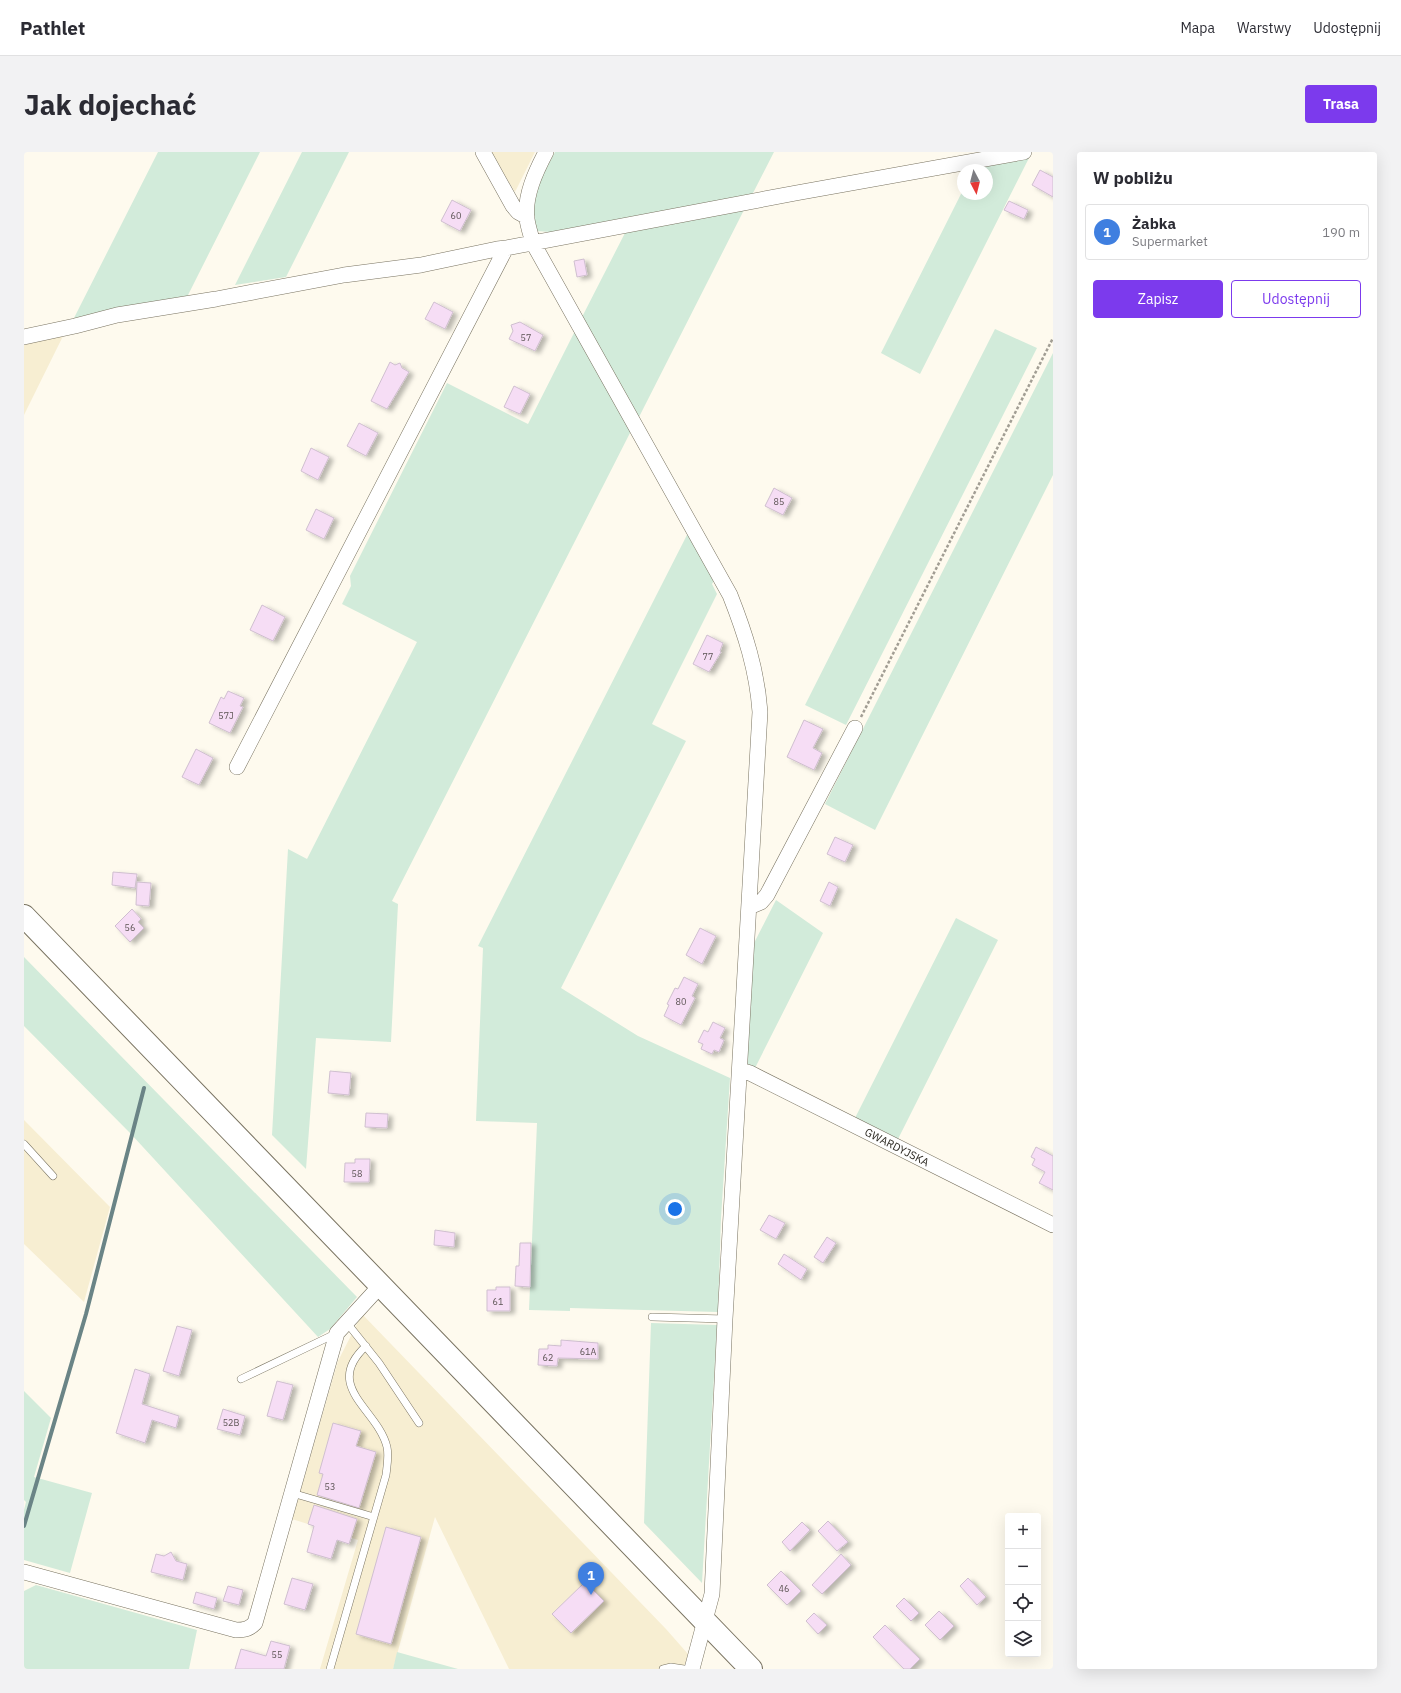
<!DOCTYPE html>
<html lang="pl">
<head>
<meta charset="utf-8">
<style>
	body { margin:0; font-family:"IBM Plex Sans",sans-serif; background:#f2f2f3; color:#2b2b33 }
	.controls { position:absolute; right:12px; bottom:12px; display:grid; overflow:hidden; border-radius:4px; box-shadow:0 4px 16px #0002 }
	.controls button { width:36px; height:36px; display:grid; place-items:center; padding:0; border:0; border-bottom:1px solid #e1e1e2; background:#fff; color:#2b2b33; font:20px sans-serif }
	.compass { position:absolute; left:933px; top:12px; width:36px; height:36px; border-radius:50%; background:#fff; box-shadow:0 4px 16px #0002; rotate:173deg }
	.you { position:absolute; left:651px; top:1057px; width:14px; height:14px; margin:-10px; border:3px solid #fff; border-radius:50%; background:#1a73e8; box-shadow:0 0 0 6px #1a73e833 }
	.badge { display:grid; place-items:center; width:26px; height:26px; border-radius:50%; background:#7c3aed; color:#fff; font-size:13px; font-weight:700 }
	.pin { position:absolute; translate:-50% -33px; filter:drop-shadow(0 1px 2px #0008) }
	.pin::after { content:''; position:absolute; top:21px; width:14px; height:12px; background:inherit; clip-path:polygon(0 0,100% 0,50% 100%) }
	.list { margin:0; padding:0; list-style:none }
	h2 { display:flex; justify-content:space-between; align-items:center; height:52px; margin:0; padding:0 16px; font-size:17px }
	h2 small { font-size:13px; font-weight:400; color:#7c7c81 }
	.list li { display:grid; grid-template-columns:26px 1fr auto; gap:12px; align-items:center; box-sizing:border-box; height:56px; margin:0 8px 8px; padding:0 8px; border:1px solid #e1e1e2; border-radius:4px }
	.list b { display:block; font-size:15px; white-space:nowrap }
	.list p { margin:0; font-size:13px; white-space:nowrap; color:#7c7c81 }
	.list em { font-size:13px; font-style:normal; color:#7c7c81 }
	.actions { display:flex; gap:8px; padding:12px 16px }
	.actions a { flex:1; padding:9px 0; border:1px solid #7c3aed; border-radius:4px; text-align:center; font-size:14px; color:#7c3aed }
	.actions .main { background:#7c3aed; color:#fff }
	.icon { flex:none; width:22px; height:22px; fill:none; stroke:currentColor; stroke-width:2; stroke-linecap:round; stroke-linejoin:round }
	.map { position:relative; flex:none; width:1029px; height:1517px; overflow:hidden; border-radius:4px }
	header { display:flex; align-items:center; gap:24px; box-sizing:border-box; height:56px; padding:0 20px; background:#fff; border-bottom:1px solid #e1e1e2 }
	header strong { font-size:19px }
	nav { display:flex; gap:22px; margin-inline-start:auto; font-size:14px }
	.intro { display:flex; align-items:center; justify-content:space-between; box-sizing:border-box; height:96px; padding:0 24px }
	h1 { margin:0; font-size:28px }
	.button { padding:10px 18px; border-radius:4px; background:#7c3aed; color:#fff; font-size:14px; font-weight:700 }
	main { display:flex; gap:24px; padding:0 24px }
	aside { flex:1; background:#fff; border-radius:4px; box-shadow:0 4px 16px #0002 }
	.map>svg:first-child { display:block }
</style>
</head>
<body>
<header>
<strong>Pathlet</strong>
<nav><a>Mapa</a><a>Warstwy</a><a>Udostępnij</a></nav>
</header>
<div class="intro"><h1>Jak dojechać</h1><a class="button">Trasa</a></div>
<main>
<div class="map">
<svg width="1029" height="1517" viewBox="0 0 1029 1517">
	<defs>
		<filter id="shadow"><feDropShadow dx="4.5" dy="2.5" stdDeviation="2" flood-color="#0004"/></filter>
	</defs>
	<rect width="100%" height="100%" fill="#fefaee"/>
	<path fill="#f7eed2" d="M466 0H511L491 40Z
		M42 178 0 263V187Z
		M0 968 86 1055 60 1150 0 1092Z
		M338 1162 642 1477 664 1502 660 1517H485L411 1365 369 1517H296L334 1388 268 1367 314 1209Z"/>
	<path fill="#d2ebda" d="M134 0H236L161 149 50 166Z
		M278 0H325L262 125 211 133Z
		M531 0H750L728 43 539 81 513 79 508 60 512 36Z
		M1006 4 896 222 857 201 939 38V42H963V18H949L952 13Z
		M721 56 614 267 557 167 602 79Z
		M552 177 608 277 368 749 374 752 367 890 292 886 282 1017 248 983 264 697 283 707 393 490 318 452 327 434 326 424 423 231 504 272Z
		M971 177 1013 196 822 573 781 553Z
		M1029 201V323L851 678 801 652Z
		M665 379 691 427 688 432 693 442 628 572 662 589 537 836 614 884 706 926 697 1066 694 1160 546 1156V1159L505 1158 513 971 452 969 459 796 454 794Z
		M752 748 799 781 730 918 721 911 727 797Z
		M932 766 974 788 872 991 829 970Z
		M0 805 333 1145 306 1177 294 1185 107 982 0 874Z
		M627 1171 693 1173 678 1431 620 1371Z
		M0 1239 27 1266 10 1325 68 1341 46 1421 0 1408V1358L2 1350 0 1348Z
		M12 1433 173 1478 165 1517H0V1439Z
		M373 1500 434 1517H369Z"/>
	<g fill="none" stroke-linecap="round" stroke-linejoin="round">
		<path stroke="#6a8486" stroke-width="4" d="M0 1374 62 1162 120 936"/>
	</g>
	<path fill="#f6ddf5" stroke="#cfbfcf" filter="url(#shadow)" d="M1016 18 1029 25V45L1008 33Z
		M428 48 447 58 436 79 417 69Z
		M985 49 1004 58 1000 67 980 58Z
		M560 107 563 123 553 125 550 109Z
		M410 150 429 160 421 177 401 167Z
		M496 170 519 183 511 199 485 187 489 179 487 173Z
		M366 210 371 213 376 211 378 216 385 220 363 257 347 249Z
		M490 234 506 242 496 262 480 255Z
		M335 271 354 281 342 304 323 294Z
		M287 296 305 305 294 328 277 319Z
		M750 336 768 346 759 363 741 354Z
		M292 357 310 366 300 387 282 378Z
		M238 453 261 465 249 489 226 478Z
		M683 483 699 491 696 499 697 500 685 520 669 512Z
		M204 539 220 546 216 554 219 555 206 581 185 571 197 545 200 547Z
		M780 568 799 577 789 596 798 601 790 618 763 605Z
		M172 597 189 606 175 633 158 625Z
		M811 685 829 693 821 710 803 702Z
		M89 720 113 722 111 736 88 733Z
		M113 730 127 731 125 754 112 753Z
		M805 730 814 735 806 754 796 749Z
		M108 757 117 767 114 770 120 776 106 790 91 774Z
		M676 776 692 784 678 812 662 803Z
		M660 825 674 832 668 844 671 846 657 873 640 864 645 853 643 852 651 836 654 837Z
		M689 870 701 876 696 886 700 888 695 900 690 898 688 902 677 897 679 892 674 890 680 878 684 880Z
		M306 919 327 921 325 943 304 941Z
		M342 961 364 962 363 976 341 975Z
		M1012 995 1029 1004V1038L1015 1031 1021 1020 1008 1013 1011 1007 1007 1005Z
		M331 1007H346L345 1030H320L321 1011H331Z
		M745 1063 761 1071 752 1087 736 1078Z
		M411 1078 431 1081 430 1095 410 1093Z
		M803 1085 812 1091 799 1111 790 1105Z
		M496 1091H507L506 1135 491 1134 492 1114H495Z
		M760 1102 783 1117 777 1128 754 1112Z
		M472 1135H486V1159H463V1138H472Z
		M153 1174 168 1178 155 1224 139 1219Z
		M537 1188 574 1191V1207L534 1206 533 1214 514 1213 515 1197H524V1193L537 1194Z
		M111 1217 126 1222 118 1252 155 1264 152 1276 128 1268 121 1291 92 1281Z
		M253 1229 269 1233 259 1268 243 1264Z
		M199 1257 221 1264 216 1283 193 1277Z
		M309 1271 337 1279 332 1294 352 1300 335 1356 293 1343 299 1322 295 1321Z
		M290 1353 333 1367 325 1392 313 1388 307 1407 283 1400 290 1374 284 1372Z
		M804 1369 824 1390 813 1399 794 1379Z
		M778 1370 786 1378 766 1399 758 1390Z
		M362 1375 397 1385 367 1492 332 1482Z
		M147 1400 152 1409 163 1412 159 1428 127 1420 132 1402 140 1404Z
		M817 1402 827 1413 798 1442 788 1433Z
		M757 1419 777 1439 763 1453 743 1433Z
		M268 1426 289 1432 281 1458 260 1452Z
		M944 1426 962 1445 953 1453 936 1434Z
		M561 1430 580 1449 547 1481 528 1462Z
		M204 1434 219 1438 215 1453 199 1449Z
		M172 1440 193 1446 190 1457 169 1451Z
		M880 1446 895 1461 887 1469 872 1454Z
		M915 1459 930 1474 916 1488 901 1473Z
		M790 1461 803 1473 794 1482 782 1469Z
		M861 1473 896 1507 886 1517H880L849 1485Z
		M247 1489 266 1494 260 1517H211L217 1497 242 1504Z"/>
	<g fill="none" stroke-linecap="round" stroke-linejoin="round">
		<g stroke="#797361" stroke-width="8">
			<path id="lane" d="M0 992 29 1024
				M628 1165 701 1167
				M323 1171 355 1211 395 1271
				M217 1227 311 1182
				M268 1341 350 1365
				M306 1517 362 1323C363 1314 365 1304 363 1295 354 1257 298 1235 342 1194
				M639 1517 647 1515 660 1517"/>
		</g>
		<g stroke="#797361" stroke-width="16">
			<path id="street" d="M459 0 489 54 494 60 503 65
				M522 0C512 19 500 44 503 67 504 75 507 83 509 91L706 443C721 481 733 518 736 560L701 1167 688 1442 668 1517
				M0 185 51 174 93 163 192 147 320 123 397 113 473 97 482 96 772 41 1000 0
				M213 615 482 96
				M725 755 737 750 743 743 831 576
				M716 918 726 921 1029 1073
				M0 1420 212 1478C221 1478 225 1477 231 1471L313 1181 356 1134"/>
		</g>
		<g stroke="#797361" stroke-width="24">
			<path id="primary" d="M0 764 727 1517"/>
		</g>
		<path stroke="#a29e94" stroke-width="2.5" stroke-dasharray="3 2" stroke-linecap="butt" d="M837 565 1029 186"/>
		<use href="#lane" stroke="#fff" stroke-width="7"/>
		<use href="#street" stroke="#fff" stroke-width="15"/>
		<use href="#primary" stroke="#fff" stroke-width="22"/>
	</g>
	<g text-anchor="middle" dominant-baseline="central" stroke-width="4" stroke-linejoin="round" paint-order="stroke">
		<g font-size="9" fill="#5c5454">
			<text x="432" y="63">60</text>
			<text x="502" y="185">57</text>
			<text x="755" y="349">85</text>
			<text x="684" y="504">77</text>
			<text x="202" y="563">57J</text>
			<text x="106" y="775">56</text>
			<text x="657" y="849">80</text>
			<text x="333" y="1021">58</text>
			<text x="474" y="1149">61</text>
			<text x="564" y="1199">61A</text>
			<text x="524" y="1205">62</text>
			<text x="207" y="1270">52B</text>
			<text x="306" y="1334">53</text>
			<text x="760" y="1436">46</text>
			<text x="253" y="1502">55</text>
		</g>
		<g font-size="11" fill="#29261f" stroke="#fff">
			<text transform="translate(873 995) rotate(27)">GWARDYJSKA</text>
		</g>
	</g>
</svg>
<div class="controls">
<button>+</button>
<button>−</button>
<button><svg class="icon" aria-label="locate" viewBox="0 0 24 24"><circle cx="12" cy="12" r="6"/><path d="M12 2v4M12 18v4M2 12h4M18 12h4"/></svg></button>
<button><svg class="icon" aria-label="layers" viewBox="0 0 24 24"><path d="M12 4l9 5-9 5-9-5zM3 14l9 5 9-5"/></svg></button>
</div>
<svg class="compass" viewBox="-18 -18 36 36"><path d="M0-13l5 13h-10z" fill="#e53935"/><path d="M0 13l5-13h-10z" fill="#7c7c81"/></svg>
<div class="you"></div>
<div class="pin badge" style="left:567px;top:1443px;background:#3f7fe0">1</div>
</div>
<aside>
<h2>W pobliżu<small></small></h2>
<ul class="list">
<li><span class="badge" style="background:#3f7fe0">1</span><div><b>Żabka</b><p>Supermarket</p></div><em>190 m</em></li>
</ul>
<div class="actions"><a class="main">Zapisz</a><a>Udostępnij</a></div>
</aside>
</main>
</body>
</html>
